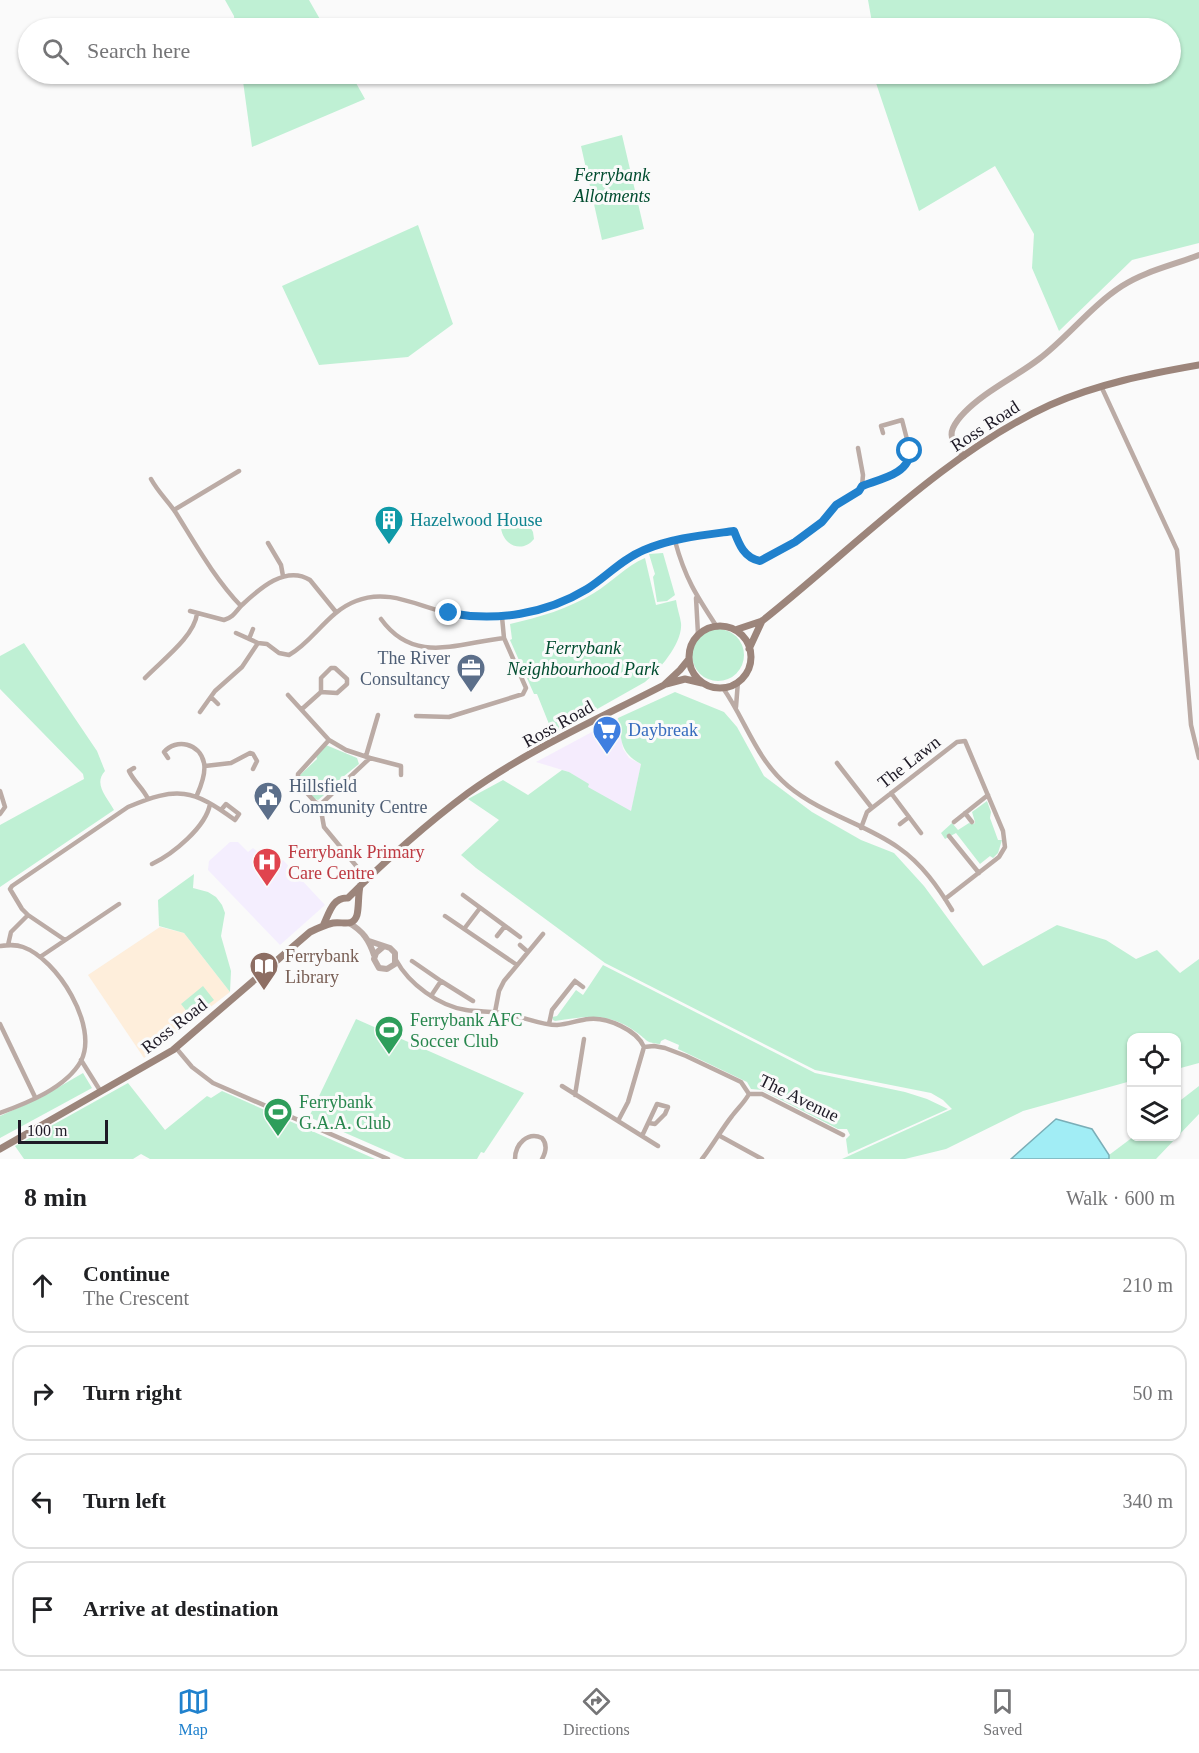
<!DOCTYPE html>
<html lang="en">
<head>
<meta charset="utf-8">
<style>
	body { margin:0; font-family:Georgia,serif; background:#f6f6f6; color:#202124 }
	.controls { position:absolute; right:18px; bottom:18px; display:grid; overflow:hidden; border-radius:12px; box-shadow:0 2px 4px #0004 }
	.controls button { width:54px; height:54px; display:grid; place-items:center; padding:0; border:0; border-bottom:2px solid #e0e0e0; background:#fff; color:#202124; font:30px sans-serif }
	.scale { position:absolute; left:18px; bottom:15px; width:90px; box-sizing:border-box; padding-left:6px; border:3px solid #1e1a26; border-top:0; font-size:16px; line-height:21px; white-space:nowrap; color:#1e1a26; -webkit-text-stroke:4px #fafafa; paint-order:stroke }
	.stop { position:absolute; width:18px; height:18px; margin:-14px; border:4px solid #2081cd; border-radius:50%; background:#fff }
	.stop.end { background:#2081cd; border-color:#fff; box-shadow:0 2px 6px #0008 }
	.list { margin:0; padding:0; list-style:none }
	h2 { display:flex; justify-content:space-between; align-items:center; height:78px; margin:0; padding:0 24px; font-size:26px }
	h2 small { font-size:20px; font-weight:400; color:#757577 }
	.list li { display:grid; grid-template-columns:39px 1fr auto; gap:18px; align-items:center; box-sizing:border-box; height:96px; margin:0 12px 12px; padding:0 12px; border:2px solid #e0e0e0; border-radius:18px }
	.list b { display:block; font-size:22px; white-space:nowrap }
	.list p { margin:0; font-size:20px; white-space:nowrap; color:#757577 }
	.list em { font-size:20px; font-style:normal; color:#757577 }
	.icon { flex:none; width:33px; height:33px; fill:none; stroke:currentColor; stroke-width:2; stroke-linecap:round; stroke-linejoin:round }
	.map { position:relative; flex:none; width:1199px; height:1159px; overflow:hidden }
	.search { position:absolute; background:#fff; box-shadow:0 2px 4px #0004; left:18px; right:18px; top:18px; height:66px; display:flex; align-items:center; gap:15px; box-sizing:border-box; padding:0 21px; border-radius:33px; color:#757577; font-size:22px }
	.sheet { height:510px; background:#fff }
	nav { display:flex; justify-content:space-around; align-items:center; box-sizing:border-box; height:84px; border-top:2px solid #e0e0e0; background:#fff; font-size:16px; color:#757577 }
	nav a { display:grid; justify-items:center; gap:3px }
	nav .on { color:#2081cd }
	.map>svg:first-child { display:block }
</style>
</head>
<body>
<div class="map">
<svg width="1199" height="1159" viewBox="0 0 1199 1159">
	<rect width="100%" height="100%" fill="#fafafa"/>
	<path fill="#f5ecfd" d="M618 718 623 749 629 758 641 764 631 812 587 787 589 785 569 772 536 762Z"/>
	<path fill="#f4eefe" d="M230 842H238L248 852 253 848 259 853 263 851 274 867 283 860 325 905 280 945 208 870 209 861Z"/>
	<path fill="#feeedb" d="M160 927 184 933 230 992 144 1058 88 975Z"/>
	<path fill="#bff0d4" d="M225 0H309L325 28H235L234 16Z
		M868 0H1199V243L1132 260 1059 331 1032 268 1034 234 995 166 919 211 873 74H1170V28H873Z
		M242 74H351L365 99 252 147Z
		M622 135 644 229 602 240 581 146Z
		M418 225 453 324 408 357 319 365 282 286Z
		M525 518 533 532 534 539C522 554 503 545 501 528L502 526Z
		M663 553 675 595 667 601 657 602 653 577 655 574 649 554Z
		M645 558 656 605 676 600C677 608 680 616 681 623 683 643 659 670 645 682L553 734 537 694H534L510 640 512 639 510 624C540 617 568 609 594 593 612 582 626 566 645 558Z
		M692 655a26 26 0 1 1 52 0a26 26 0 1 1-52 0Z
		M24 643 97 751 105 771C93 784 107 797 114 810L0 887V825L84 779 83 774 0 689V656Z
		M675 692 724 712 737 727 764 776 812 812 861 840 894 853 924 886 983 966 1057 925 1106 940 1136 959 1157 950 1180 973 1199 959V1063L1177 1069 1176 1038H1132L1131 1081 1023 1111 946 1149 905 1159H842L952 1109 943 1100 931 1093 815 1070 605 963 476 868 461 855 499 820 468 799 503 780 528 795 562 770 569 772 589 784 588 787 631 811 641 764C619 752 622 740 618 718Z
		M326 745 357 758 359 764 328 789 329 791 318 800 314 799 303 785 302 786 299 781 300 775 317 759 316 756Z
		M987 801 991 812 990 818 998 840H1002L998 853 993 858 990 856 980 864 956 833 945 839 941 833 952 823 958 830 969 823 974 824 975 822 972 812Z
		M194 874 193 888 208 892 216 897 222 905 225 913 221 936 231 971 230 992 184 933 159 926 158 900Z
		M603 965 815 1073 905 1092 927 1099 948 1109 848 1154 846 1139 850 1135 847 1129H838L762 1090 751 1089 747 1082 678 1049 679 1045 665 1039 661 1041 660 1044C644 1042 649 1041 636 1032 609 1012 587 1016 555 1021L553 1020 552 1017 557 1016 576 990 583 995Z
		M203 986 214 1000 191 1017 181 1004Z
		M356 1019 524 1093 484 1153 481 1152 477 1159H405L309 1117Z
		M83 1073 92 1088 0 1138V1116L40 1098Z
		M128 1083 165 1130 207 1096 211 1098 222 1091 375 1159H150L141 1154 133 1159H24L15 1146Z
		M1199 1086V1114L1156 1159H1109V1155L1133 1137 1176 1136 1177 1103Z"/>
	<path fill="#a1edf5" stroke="#7aaeb7" stroke-width="1.5" d="M1056 1119 1092 1129 1109 1155V1159H1011Z"/>
	<g fill="none" stroke-linecap="round" stroke-linejoin="round">
		<path stroke="#bbaba5" stroke-width="4.5" d="M1101 386 1177 550 1191 725 1199 758
			M858 448 863 475 862 486
			M151 479C158 492 168 501 176 513 196 545 215 579 241 606
			M174 510 239 471
			M675 541C685 578 696 595 717 627
			M268 543 281 565 283 576
			M696 598 698 634
			M190 611 224 620C234 617 236 611 242 605 260 588 286 565 310 580L336 612
			M381 619C414 665 458 643 504 638
			M236 633 258 643 267 644 279 653 289 655C314 641 327 612 356 601 388 588 417 606 448 613 475 619 502 619 529 612 549 606 571 599 588 588 606 576 621 561 641 551 669 538 703 535 734 531 739 544 745 559 760 560L795 542 822 522 836 505 859 491 862 486 897 472 906 465 910 457V451L902 420 881 426 883 433
			M249 639 253 629
			M145 678C161 661 194 637 197 614
			M723 688C746 721 756 759 788 786 823 815 864 823 899 848 922 864 938 887 952 910
			M288 695 329 740
			M211 697 218 704
			M736 707 738 681
			M302 709 321 692V678L331 668H335L347 679V684L337 693 321 692
			M200 712 215 691 242 667 258 643
			M416 716 449 717 523 694 526 688 504 638 502 617
			M366 756 378 715
			M168 758 164 752C176 738 200 743 204 763 206 773 201 786 197 795
			M370 758 401 766V775
			M837 763 872 808
			M205 766 231 763 250 753 253 754 257 761 253 769
			M134 768 129 771C134 782 143 788 148 799
			M0 791 5 807 0 814
			M891 793 921 833
			M320 805 370 758 346 750 329 740 298 774V783L315 802 320 805 324 827 367 879
			M965 813 972 822
			M954 822 988 795
			M900 824 909 817
			M861 828 867 812 872 808 957 742 965 741 1003 831 1005 847 999 857 945 899
			M949 836 979 873
			M152 864C173 854 206 827 210 804
			M463 895 520 937
			M28 915 65 940
			M445 916 517 965
			M464 929 480 908
			M497 936 505 926
			M8 945 11 932 28 915 22 909 10 889 12 886 128 807C177 786 193 789 235 820L239 814 226 804 221 810
			M520 945 528 952
			M0 946C8 945 15 944 23 947 57 959 99 1026 81 1061 66 1088 27 1103 0 1113
			M40 957 119 904
			M396 960C409 984 439 1006 466 1010 480 1012 494 1011 507 1014 524 1017 541 1025 557 1025 568 1024 579 1020 589 1019 607 1017 637 1030 644 1047
			M412 961 441 981
			M575 981 583 987
			M431 996 441 981 473 1001
			M495 1012 499 991 504 981 543 934
			M0 1024 35 1097
			M549 1024 552 1010 575 981
			M644 1047 654 1046 665 1048 686 1056 741 1082 749 1094H762L843 1135
			M176 1048 192 1067 213 1083 388 1159
			M81 1060 101 1092
			M562 1086 658 1146
			M575 1095 584 1039
			M618 1121 628 1102 644 1047
			M642 1136 657 1104 668 1107 665 1114 655 1124 649 1123
			M720 1136 762 1159
			M515 1159C515 1144 528 1131 542 1138 548 1145 546 1152 542 1159
			M702 1159C713 1145 721 1130 732 1116 738 1108 744 1103 749 1094"/>
		<path stroke="#bbaba5" stroke-width="6" d="M964 456C957 448 948 439 953 428 959 415 974 403 985 395 1003 382 1022 372 1039 359 1068 337 1091 306 1122 286 1145 271 1174 265 1199 255
			M349 923C363 931 369 940 374 955
			M369 941 390 948 395 953V964L387 969 379 968 374 959 376 953 383 947"/>
		<path stroke="#9c857b" stroke-width="7" d="M689 657a31 31 0 1 1 62 0a31 31 0 1 1-62 0Z
			M735 630 762 621C853 549 945 453 1050 405 1097 384 1148 374 1199 365
			M749 649 762 621
			M666 684 685 679 702 683
			M323 926C329 914 332 897 348 898 385 861 425 825 468 793 528 750 598 719 664 685L680 670 689 659
			M0 1149 173 1050 310 932C318 928 324 925 333 923 342 921 353 928 357 915 359 907 358 895 360 886"/>
	</g>
	<g fill="none" stroke-linecap="round" stroke-linejoin="round">
		<path stroke="#2081cd" stroke-width="8" d="M449 613C496 622 546 614 587 589 606 577 622 559 644 550 672 538 704 535 734 531 739 544 744 558 760 561L795 542 822 522 836 505 859 491 862 486C880 479 910 474 910 451"/>
	</g>
	<defs>
		<g id="building-pin" transform="scale(1.5)"><path d="M0 17L-7.5 6A9.5 9.5 0 1 1 7.5 6Z" fill="#0f9aa8" stroke="#fafafa"/><path d="M-4-6H4V6H1V3H-1V6H-4ZM-2.5-4.3h1.7v1.8h-1.7ZM.8-4.3h1.7v1.8H.8ZM-2.5-1h1.7V.8h-1.7ZM.8-1h1.7V.8H.8Z" fill="#fff"/></g>
		<g id="office-pin" transform="scale(1.5)"><path d="M0 17L-7.5 6A9.5 9.5 0 1 1 7.5 6Z" fill="#5c6f8a" stroke="#fafafa"/><path d="M-6-3h4V-5.5h4V-3h4V5H-6ZM-1-4.5V-3h2v-1.5ZM-6 0V1H6V0Z" fill="#fff"/></g>
		<g id="supermarket-pin" transform="scale(1.5)"><path d="M0 17L-7.5 6A9.5 9.5 0 1 1 7.5 6Z" fill="#3f7fe0" stroke="#fafafa"/><path d="M-6-5.5h2.5l.6 2H6L4.5 2H-2.5L-4.4-4H-6ZM-1.5 3.2a1.3 1.3 0 1 0 .1 0ZM3 3.2a1.3 1.3 0 1 0 .1 0Z" fill="#fff"/></g>
		<g id="civic-pin" transform="scale(1.5)"><path d="M0 17L-7.5 6A9.5 9.5 0 1 1 7.5 6Z" fill="#5c6f8a" stroke="#fafafa"/><path d="M-.6-6.5H3V-4.5H.6V-3L4-1V1h2V6H-6V1h2V-1L-.6-3ZM-1.2 2.5V6h2.4V2.5Z" fill="#fff"/></g>
		<g id="hospital-pin" transform="scale(1.5)"><path d="M0 17L-7.5 6A9.5 9.5 0 1 1 7.5 6Z" fill="#e0444e" stroke="#fafafa"/><path d="M-5-5h3v3.5h4V-5h3V5h-3V1.5h-4V5h-3Z" fill="#fff"/></g>
		<g id="library-pin" transform="scale(1.5)"><path d="M0 17L-7.5 6A9.5 9.5 0 1 1 7.5 6Z" fill="#8d6e63" stroke="#fafafa"/><path d="M-6-4Q-3-5.5-.7-3.5V5Q-3 3-6 4ZM6-4Q3-5.5 .7-3.5V5Q3 3 6 4Z" fill="#fff"/></g>
		<g id="stadium-pin" transform="scale(1.5)"><path d="M0 17L-7.5 6A9.5 9.5 0 1 1 7.5 6Z" fill="#2e9e5b" stroke="#fafafa"/><path d="M0-5a6.5 5 0 1 0 0 10a6.5 5 0 1 0 0-10ZM-3.5-1.8h7v3.6h-7Z" fill="#fff"/></g>
	</defs>
	<g fill-rule="evenodd">
		<use href="#building-pin" x="389" y="520"/>
		<use href="#office-pin" x="471" y="668"/>
		<use href="#supermarket-pin" x="607" y="730"/>
		<use href="#civic-pin" x="268" y="796"/>
		<use href="#hospital-pin" x="267" y="862"/>
		<use href="#library-pin" x="264" y="966"/>
		<use href="#stadium-pin" x="389" y="1030"/>
		<use href="#stadium-pin" x="278" y="1112"/>
	</g>
	<g text-anchor="middle" dominant-baseline="central" stroke-width="6" stroke-linejoin="round" paint-order="stroke">
		<g font-size="18" font-style="italic" fill="#004c2f" stroke="#fafafa">
			<text x="612" y="175">Ferrybank<tspan x="612" dy="21">Allotments</tspan></text>
			<text x="583" y="648">Ferrybank<tspan x="583" dy="21">Neighbourhood Park</tspan></text>
		</g>
		<g font-size="18" fill="#1e1a26" stroke="#fafafa">
			<text transform="translate(985 426) rotate(-33)">Ross Road</text>
			<text transform="translate(558 724) rotate(-29)">Ross Road</text>
			<text transform="translate(909 762) rotate(-38)">The Lawn</text>
			<text transform="translate(174 1026) rotate(-38)">Ross Road</text>
			<text transform="translate(799 1098) rotate(26)">The Avenue</text>
		</g>
		<g font-size="18" fill="#0d838f" stroke="#fafafa" text-anchor="start">
			<text x="410" y="520">Hazelwood House</text>
		</g>
		<g font-size="18" fill="#4e5e75" stroke="#fafafa" text-anchor="end">
			<text x="450" y="658">The River<tspan x="450" dy="21">Consultancy</tspan></text>
			<text x="289" y="786" text-anchor="start">Hillsfield<tspan x="289" dy="21">Community Centre</tspan></text>
		</g>
		<g font-size="18" fill="#366cbe" stroke="#fafafa" text-anchor="start">
			<text x="628" y="730">Daybreak</text>
		</g>
		<g font-size="18" fill="#be3a42" stroke="#fafafa" text-anchor="start">
			<text x="288" y="852">Ferrybank Primary<tspan x="288" dy="21">Care Centre</tspan></text>
		</g>
		<g font-size="18" fill="#785e54" stroke="#fafafa" text-anchor="start">
			<text x="285" y="956">Ferrybank<tspan x="285" dy="21">Library</tspan></text>
		</g>
		<g font-size="18" fill="#27864d" stroke="#fafafa" text-anchor="start">
			<text x="410" y="1020">Ferrybank AFC<tspan x="410" dy="21">Soccer Club</tspan></text>
			<text x="299" y="1102">Ferrybank<tspan x="299" dy="21">G.A.A. Club</tspan></text>
		</g>
	</g>
</svg>
<div class="controls">
<button><svg class="icon" aria-label="locate" viewBox="0 0 24 24"><circle cx="12" cy="12" r="6"/><path d="M12 2v4M12 18v4M2 12h4M18 12h4"/></svg></button>
<button><svg class="icon" aria-label="layers" viewBox="0 0 24 24"><path d="M12 4l9 5-9 5-9-5zM3 14l9 5 9-5"/></svg></button>
</div>
<div class="scale">100 m</div>
<div class="stop" style="left:910px;top:451px"></div>
<div class="stop end" style="left:449px;top:613px"></div>
<div class="search"><svg class="icon" aria-label="search" viewBox="0 0 24 24"><circle cx="10" cy="10" r="6"/><path d="M15 15l6 6"/></svg>Search here</div>
</div>
<section class="sheet">
<h2>8 min<small>Walk · 600 m</small></h2>
<ul class="list">
<li><svg class="icon" aria-label="ahead" viewBox="0 0 24 24"><path d="M12 20V5M6 11l6-6 6 6"/></svg><div><b>Continue</b><p>The Crescent</p></div><em>210 m</em></li>
<li><svg class="icon" aria-label="right" viewBox="0 0 24 24"><path d="M7 20v-9h11M14 6l5 5-5 5"/></svg><div><b>Turn right</b></div><em>50 m</em></li>
<li><svg class="icon" aria-label="left" viewBox="0 0 24 24"><path d="M17 20v-9H6M10 6l-5 5 5 5"/></svg><div><b>Turn left</b></div><em>340 m</em></li>
<li><svg class="icon" aria-label="arrive" viewBox="0 0 24 24"><path d="M6 21V4h12l-3 4 3 4H6"/></svg><div><b>Arrive at destination</b></div></li>
</ul>
</section>
<nav>
<a class="on"><svg class="icon" aria-label="map" viewBox="0 0 24 24"><path d="M3 6l6-2 6 2 6-2v14l-6 2-6-2-6 2zM9 4v14M15 6v14"/></svg>Map</a>
<a><svg class="icon" aria-label="directions" viewBox="0 0 24 24"><path d="M12 3l9 9-9 9-9-9zM9 14v-3h6M13 9l2 2-2 2"/></svg>Directions</a>
<a><svg class="icon" aria-label="saved" viewBox="0 0 24 24"><path d="M7 4h10v16l-5-4-5 4z"/></svg>Saved</a>
</nav>
</body>
</html>
